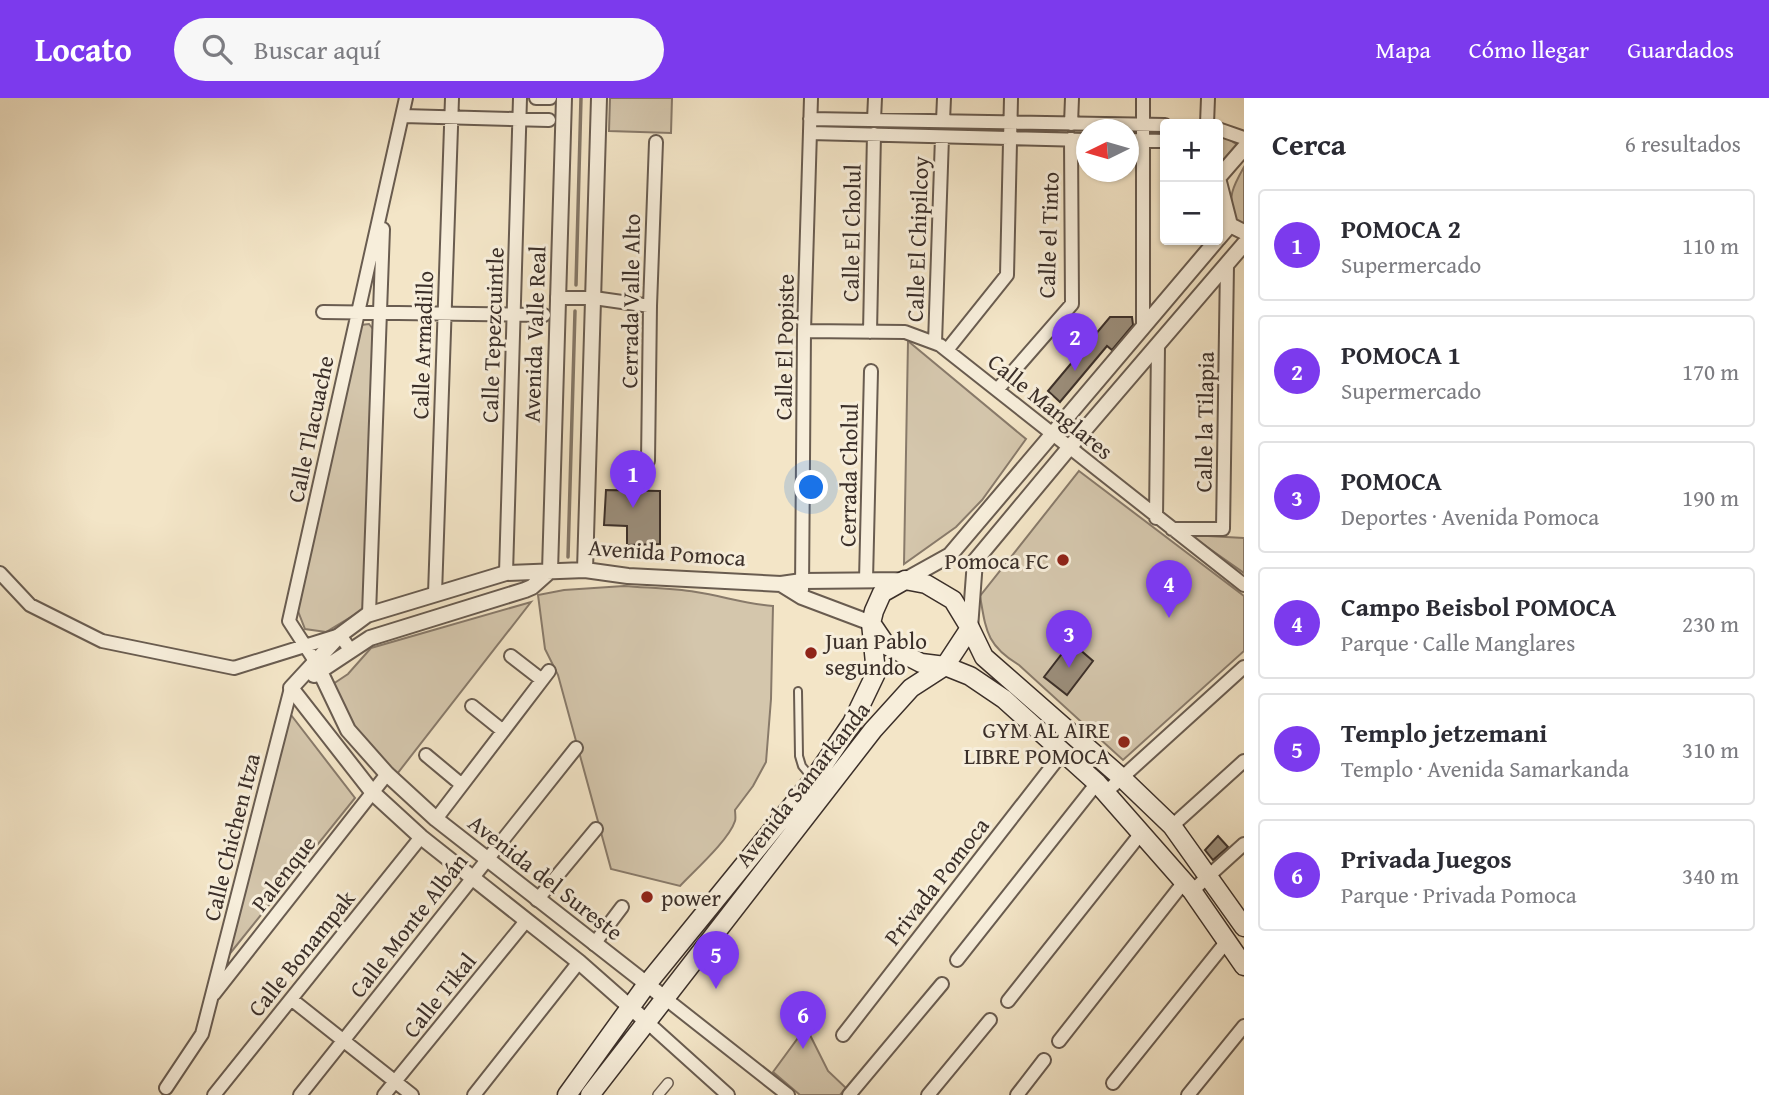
<!DOCTYPE html>
<html lang="es">
<head>
<meta charset="utf-8">
<style>
	body { margin:0; font-family:"Gentium Book Plus",serif; background:#f7f7f7; color:#2b2b33 }
	.controls { position:absolute; right:21px; top:21px; display:grid; overflow:hidden; border-radius:7px; box-shadow:0 2px 5px #0004 }
	.controls button { width:63px; height:63px; display:grid; place-items:center; padding:0; border:0; border-bottom:2px solid #e1e1e2; background:#fff; color:#2b2b33; font:35px sans-serif }
	.compass { position:absolute; left:1076px; top:21px; width:63px; height:63px; border-radius:50%; background:#fff; box-shadow:0 2px 5px #0004; rotate:265deg }
	.you { position:absolute; left:812px; top:390px; width:24px; height:24px; margin:-18px; border:5px solid #fff; border-radius:50%; background:#1a73e8; box-shadow:0 0 0 10px #1a73e833 }
	.badge { display:grid; place-items:center; width:46px; height:46px; border-radius:50%; background:#7c3aed; color:#fff; font-size:23px; font-weight:700 }
	.pin { position:absolute; translate:-50% -58px; filter:drop-shadow(0 2px 4px #0008) }
	.pin::after { content:''; position:absolute; top:37px; width:24px; height:21px; background:inherit; clip-path:polygon(0 0,100% 0,50% 100%) }
	.list { margin:0; padding:0; list-style:none }
	h2 { display:flex; justify-content:space-between; align-items:center; height:91px; margin:0; padding:0 28px; font-size:30px }
	h2 small { font-size:23px; font-weight:400; color:#7c7c81 }
	.list li { display:grid; grid-template-columns:46px 1fr auto; gap:21px; align-items:center; box-sizing:border-box; height:112px; margin:0 14px 14px; padding:0 14px; border:2px solid #e1e1e2; border-radius:7px }
	.list b { display:block; font-size:26px; white-space:nowrap }
	.list p { margin:0; font-size:23px; white-space:nowrap; color:#7c7c81 }
	.list em { font-size:23px; font-style:normal; color:#7c7c81 }
	.icon { flex:none; width:38px; height:38px; fill:none; stroke:currentColor; stroke-width:2; stroke-linecap:round; stroke-linejoin:round }
	.map { position:relative; flex:none; width:1244px; height:997px; overflow:hidden }
	header { display:flex; align-items:center; gap:42px; box-sizing:border-box; height:98px; padding:0 35px; background:#7c3aed; color:#fff }
	header strong { font-size:33px }
	nav { display:flex; gap:38px; margin-inline-start:auto; font-size:24px }
	.search { width:490px; height:63px; background:#f7f7f7; display:flex; align-items:center; gap:18px; box-sizing:border-box; padding:0 24px; border-radius:38px; color:#7c7c81; font-size:26px }
	main { display:flex }
	aside { flex:1; background:#fff }
	.map>svg:first-child { display:block }
</style>
</head>
<body>
<header>
<strong>Locato</strong>
<div class="search"><svg class="icon" aria-label="search" viewBox="0 0 24 24"><circle cx="10" cy="10" r="6"/><path d="M15 15l6 6"/></svg>Buscar aquí</div>
<nav><a>Mapa</a><a>Cómo llegar</a><a>Guardados</a></nav>
</header>
<main>
<div class="map">
<svg width="1244" height="997" viewBox="0 0 1244 997">
	<rect width="100%" height="100%" fill="#f3e5c7"/>
	<filter id="stains"><feTurbulence type="fractalNoise" baseFrequency=".00286" numOctaves="4"/><feColorMatrix values="0 0 0 0 .2 0 0 0 0 .09 0 0 0 0 .02 0 0 0 .5 -.17"/></filter>
	<radialGradient id="worn" r=".72"><stop offset=".6" stop-color="#630" stop-opacity="0"/><stop offset="1" stop-color="#630" stop-opacity=".3"/></radialGradient>
	<path fill="#d4c6ac" stroke="#887a6a" stroke-width="2" d="M610 0H672L671 35 609 33Z
		M1218 38 1227 40 1239 48 1218 71Z
		M1244 69V127L1234 122C1228 98 1232 90 1244 69Z
		M369 226 373 231 364 511 326 534 305 531 296 508 361 227Z
		M908 243 1026 341 982 402 956 429 904 466Z
		M1079 373 1244 498V553L1123 662 1019 567C986 547 986 532 980 498Z
		M1190 437 1244 440V475Z
		M624 488C648 490 672 490 696 494 722 498 747 506 773 508L771 601 766 664 753 688 735 712C735 714 736 721 735 723 729 742 694 773 680 788L611 771 558 577 545 551 538 497 564 492Z
		M531 504 397 676 349 631 330 588 348 576 371 550Z
		M288 613 355 700 228 858Z
		M806 929 828 973 846 990 840 997H800L773 974Z"/>
	<g fill="none" stroke-linecap="round" stroke-linejoin="round">
		<path stroke="#847767" stroke-width="3.5" d="M576 187 581 0
			M568 459 575 213"/>
	</g>
	<path fill="#9b8e7b" stroke="#3b2f29" stroke-width="2" d="M1110 219H1132L1133 227 1112 252 1107 248 1060 304 1048 293Z
		M606 392 660 393V446L627 447V428L604 427Z
		M1071 544 1093 563 1067 597 1044 579Z
		M1218 738 1228 749 1213 762 1205 752Z"/>
	<g fill="none" stroke-linecap="round" stroke-linejoin="round">
		<g stroke="#695c50" stroke-width="10">
			<path id="service" d="M798 593 799 658 802 668 812 680"/>
		</g>
		<g stroke="#695c50" stroke-width="12">
			<path id="pedestrian" d="M658 997 668 985"/>
		</g>
		<g stroke="#695c50" stroke-width="16">
			<path id="minor" d="M536 0H550
				M1143 0V230
				M403 18 549 22
				M810 21 1165 27
				M874 22 875 0
				M943 23 944 0
				M1071 26 1072 0
				M1207 26 1208 0
				M1218 31 1244 40
				M810 35 1086 42
				M1128 42 1165 43
				M557 200H594L650 208
				M323 214 544 217
				M804 233 905 234 940 247 1244 487
				M870 234 874 36
				M935 245 942 39
				M947 252 1007 177 1011 0
				M997 292 1072 206 1071 41
				M648 363 650 208 656 44
				M1156 420 1158 248
				M1172 431H1223L1227 167
				M0 475 30 507 102 543 234 570 340 537 351 553
				M506 475 520 0
				M866 482 871 273
				M802 492 804 233 811 0
				M435 496 452 0
				M369 516 383 131
				M511 558 542 582
				M315 563 289 523 406 0
				M472 608 503 633
				M426 657 462 687
				M1106 694 1244 569
				M436 721 549 573
				M1172 728 1244 663
				M1192 793 1244 746
				M537 802 596 731
				M594 846 622 809
				M957 862 1097 685
				M214 896 387 676
				M291 901 412 997
				M666 901 788 997
				M1008 903 1142 734
				M647 924 728 997
				M843 937 1063 654
				M1059 943 1184 784
				M1113 985 1227 843
				M166 990 202 936 291 590
				M214 997 421 739
				M300 997 576 650
				M384 997 526 823
				M474 997 579 864
				M849 997 942 886
				M928 997 990 922
				M1017 997 1044 962
				M1188 997 1244 928"/>
		</g>
		<g stroke="#695c50" stroke-width="18">
			<path id="tertiary" d="M1230 127 1244 134
				M1218 141 1230 127 1218 80 1244 50
				M585 472 599 0
				M550 473 564 0
				M781 486 802 499 871 525
				M970 530 975 463 1069 350 1244 146
				M315 563 348 632 387 676 436 721 666 901
				M314 577 370 540 525 492 532 489 550 473
				M291 590 340 537 367 517 506 475 585 472 628 478 781 486 802 483 905 482 950 457 1217 142
				M291 590 373 695 421 739 579 864 647 924"/>
		</g>
		<g stroke="#3b2f29" stroke-width="21">
			<path id="secondary" d="M871 525 886 547 921 565 945 568 970 578 1004 601 1097 685 1192 793 1244 868
				M567 997 647 886 813 682 852 625 876 575 871 525 874 513 882 495 905 482 926 486 953 502 970 530 984 559 1122 680 1172 728 1244 829
				M590 997 873 632 911 590 945 568 970 530"/>
		</g>
		<use href="#service" stroke="#f7eedb" stroke-width="6"/>
		<use href="#pedestrian" stroke="#f7eedb" stroke-width="9"/>
		<use href="#minor" stroke="#f7eedb" stroke-width="12"/>
		<use href="#tertiary" stroke="#f7eedb" stroke-width="14"/>
		<use href="#secondary" stroke="#f7eedb" stroke-width="18"/>
	</g>
	<g fill="#8f2418" stroke="#f7eedb" stroke-width="2.5">
		<circle cx="1063" cy="462" r="7"/>
		<circle cx="811" cy="555" r="7"/>
		<circle cx="1124" cy="644" r="7"/>
		<circle cx="647" cy="799" r="7"/>
	</g>
	<g text-anchor="middle" dominant-baseline="central" stroke-width="6" stroke-linejoin="round" paint-order="stroke">
		<g font-size="23" fill="#3b2f29" stroke="#f7eedb">
			<text transform="translate(851 135) rotate(-89)">Calle El Cholul</text>
			<text transform="translate(1048 137) rotate(-88)">Calle el Tinto</text>
			<text transform="translate(917 141) rotate(-88)">Calle El Chipilcoy</text>
			<text transform="translate(630 203) rotate(-89)">Cerrada Valle Alto</text>
			<text transform="translate(534 236) rotate(-88)">Avenida Valle Real</text>
			<text transform="translate(492 237) rotate(-88)">Calle Tepezcuintle</text>
			<text transform="translate(422 247) rotate(-88)">Calle Armadillo</text>
			<text transform="translate(784 249) rotate(-89)">Calle El Popiste</text>
			<text transform="translate(1051 308) rotate(39)">Calle Manglares</text>
			<text transform="translate(1204 324) rotate(-89)">Calle la Tilapia</text>
			<text transform="translate(310 331) rotate(-78)">Calle Tlacuache</text>
			<text transform="translate(848 377) rotate(-89)">Cerrada Cholul</text>
			<text transform="translate(667 454) rotate(4)">Avenida Pomoca</text>
			<text transform="translate(802 686) rotate(-52)">Avenida Samarkanda</text>
			<text transform="translate(231 739) rotate(-76)">Calle Chichen Itza</text>
			<text transform="translate(283 775) rotate(-52)">Palenque</text>
			<text transform="translate(546 779) rotate(38)">Avenida del Sureste</text>
			<text transform="translate(936 783) rotate(-52)">Privada Pomoca</text>
			<text transform="translate(408 827) rotate(-52)">Calle Monte Albán</text>
			<text transform="translate(301 855) rotate(-51)">Calle Bonampak</text>
			<text transform="translate(439 897) rotate(-51)">Calle Tikal</text>
		</g>
		<g font-size="23" fill="#3b2f29" stroke="#f7eedb" text-anchor="end">
			<text x="1049" y="462">Pomoca FC</text>
			<text x="825" y="542" text-anchor="start">Juan Pablo<tspan x="825" dy="26">segundo</tspan></text>
			<text x="1110" y="631">GYM AL AIRE<tspan x="1110" dy="26">LIBRE POMOCA</tspan></text>
			<text x="661" y="799" text-anchor="start">power</text>
		</g>
	</g>
	<rect width="100%" height="100%" filter="url(#stains)"/>
	<rect width="100%" height="100%" fill="url(#worn)"/>
</svg>
<div class="controls">
<button>+</button>
<button>−</button>
</div>
<svg class="compass" viewBox="-18 -18 36 36"><path d="M0-13l5 13h-10z" fill="#e53935"/><path d="M0 13l5-13h-10z" fill="#7c7c81"/></svg>
<div class="you"></div>
<div class="pin badge" style="left:633px;top:410px">1</div>
<div class="pin badge" style="left:1075px;top:273px">2</div>
<div class="pin badge" style="left:1069px;top:570px">3</div>
<div class="pin badge" style="left:1169px;top:520px">4</div>
<div class="pin badge" style="left:716px;top:891px">5</div>
<div class="pin badge" style="left:803px;top:951px">6</div>
</div>
<aside>
<h2>Cerca<small>6 resultados</small></h2>
<ul class="list">
<li><span class="badge">1</span><div><b>POMOCA 2</b><p>Supermercado</p></div><em>110 m</em></li>
<li><span class="badge">2</span><div><b>POMOCA 1</b><p>Supermercado</p></div><em>170 m</em></li>
<li><span class="badge">3</span><div><b>POMOCA</b><p>Deportes · Avenida Pomoca</p></div><em>190 m</em></li>
<li><span class="badge">4</span><div><b>Campo Beisbol POMOCA</b><p>Parque · Calle Manglares</p></div><em>230 m</em></li>
<li><span class="badge">5</span><div><b>Templo jetzemani</b><p>Templo · Avenida Samarkanda</p></div><em>310 m</em></li>
<li><span class="badge">6</span><div><b>Privada Juegos</b><p>Parque · Privada Pomoca</p></div><em>340 m</em></li>
</ul>
</aside>
</main>
</body>
</html>
